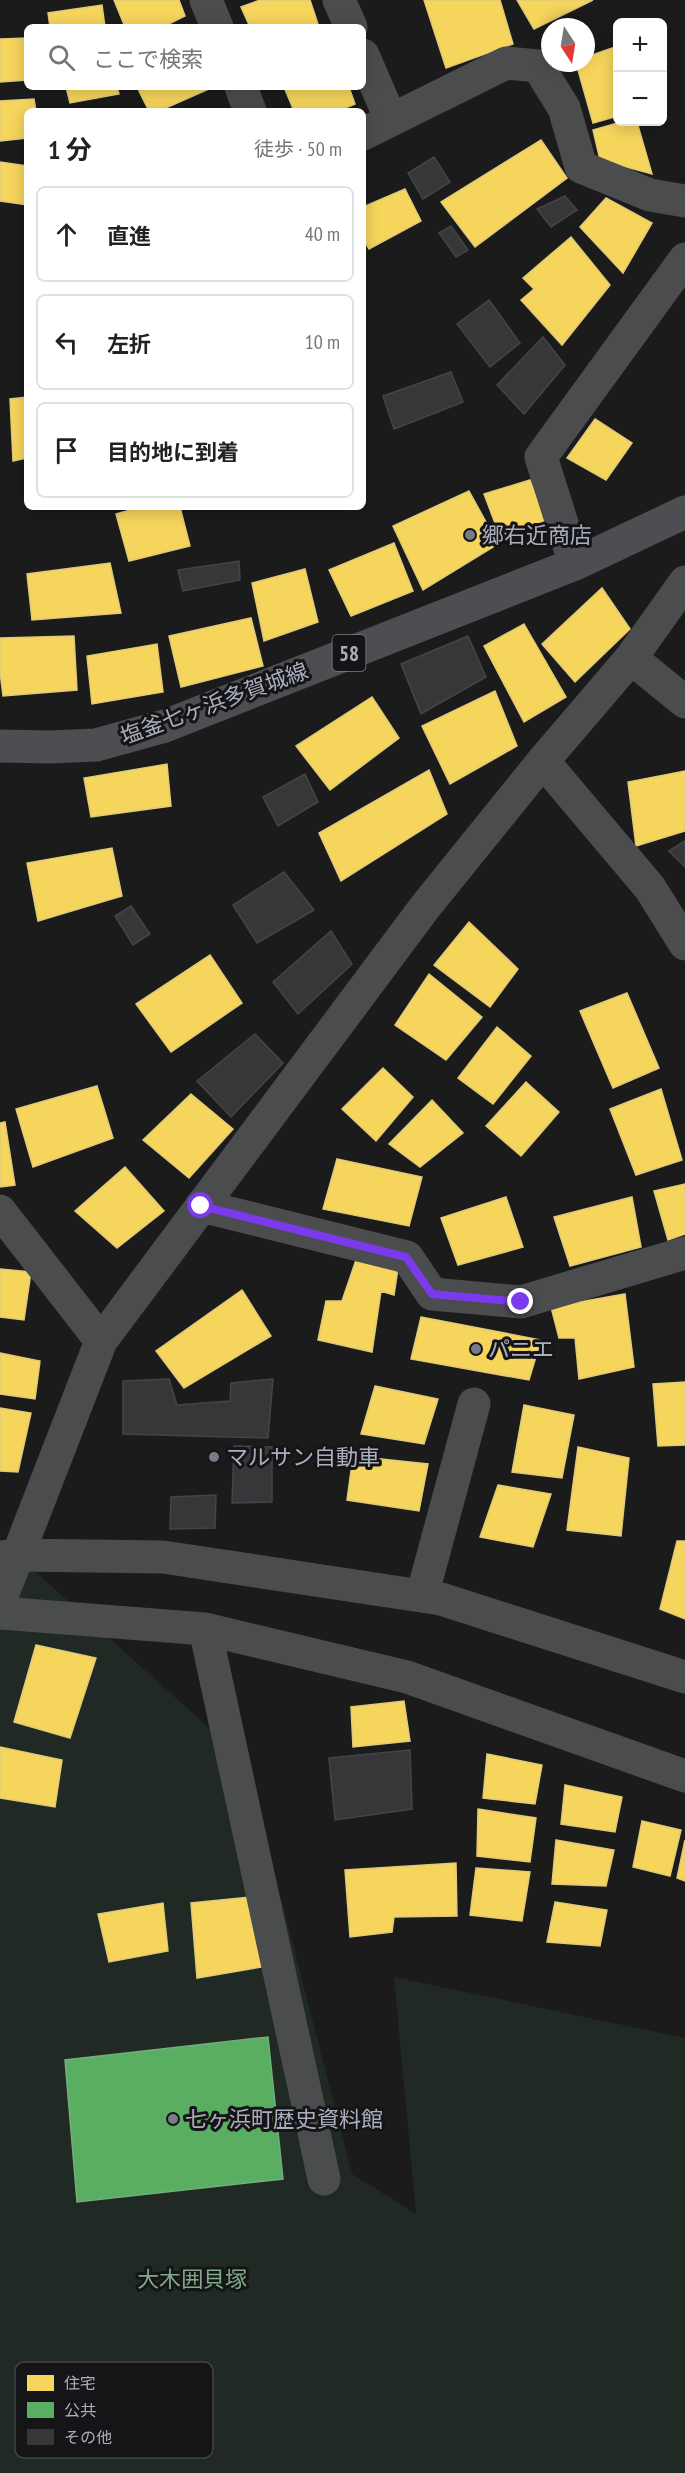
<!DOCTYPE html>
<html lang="ja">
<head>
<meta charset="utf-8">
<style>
	body { margin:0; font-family:"PT Sans Narrow","Noto Sans JP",sans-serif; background:#f6f6f6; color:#222 }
	.controls { position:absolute; right:18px; top:18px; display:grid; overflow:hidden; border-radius:9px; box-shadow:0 3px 15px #0003 }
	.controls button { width:54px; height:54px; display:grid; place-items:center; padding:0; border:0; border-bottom:2px solid #e0e0e0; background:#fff; color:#222; font:30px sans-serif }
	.compass { position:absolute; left:541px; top:18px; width:54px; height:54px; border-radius:50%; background:#fff; box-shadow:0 3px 15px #0003; rotate:168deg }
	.stop { position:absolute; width:18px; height:18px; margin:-14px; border:4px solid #7c3aed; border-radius:50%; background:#fff }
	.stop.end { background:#7c3aed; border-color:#fff; box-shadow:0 2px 6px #0008 }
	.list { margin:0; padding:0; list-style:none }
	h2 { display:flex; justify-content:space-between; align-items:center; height:78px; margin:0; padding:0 24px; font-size:26px }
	h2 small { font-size:20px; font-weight:400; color:#767676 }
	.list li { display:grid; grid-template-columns:39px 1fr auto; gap:18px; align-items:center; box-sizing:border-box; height:96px; margin:0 12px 12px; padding:0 12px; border:2px solid #e0e0e0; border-radius:9px }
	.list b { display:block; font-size:22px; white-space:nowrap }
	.list em { font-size:20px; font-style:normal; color:#767676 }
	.icon { flex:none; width:33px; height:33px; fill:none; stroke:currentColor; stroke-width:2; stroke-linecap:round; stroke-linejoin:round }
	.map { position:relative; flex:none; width:685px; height:2473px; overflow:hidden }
	.search { position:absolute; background:#fff; box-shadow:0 3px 15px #0003; left:24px; top:24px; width:342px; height:66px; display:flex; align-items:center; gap:15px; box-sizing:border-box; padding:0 21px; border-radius:9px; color:#767676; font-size:22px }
	.panel { position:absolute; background:#fff; box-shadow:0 3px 15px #0003; left:24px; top:108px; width:342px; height:402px; border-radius:9px }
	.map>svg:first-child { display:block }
</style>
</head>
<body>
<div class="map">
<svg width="685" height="2473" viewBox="0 0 685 2473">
	<rect width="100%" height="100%" fill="#1b1b1c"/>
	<path fill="#202923" d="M17 1555 246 1761 352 2174 416 2214 394 1977 685 2038V2473H0V1561Z"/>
	<path fill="#f6d55c" stroke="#e0ca79" stroke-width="1.5" d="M114 0H179L185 16 163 27H125Z
		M260 0H310L318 24 309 27H250L241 7Z
		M424 0H500L513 44 446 68Z
		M517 0H593L534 29Z
		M102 5 105 27H50L48 13Z
		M27 38V80L0 82V39Z
		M618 46V116L593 123 576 63H586V57Z
		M66 87H117L119 94 70 103Z
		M137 87H208L209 89 159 111H149Z
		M284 87H349L355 104 338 111H294Z
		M34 99 36 111H27V138L0 141V101Z
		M621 122H637L652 174 600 160 593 130Z
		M541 140 567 178 475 247 441 202Z
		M0 162 27 166V205L0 201Z
		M405 189 421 221 369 249 363 239V207Z
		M606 198 652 223 623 273 580 227Z
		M571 237 610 285 562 345 521 300 534 289 523 278Z
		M27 397V458L13 461 10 399Z
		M595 419 632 443 606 480 567 458Z
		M530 480 547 521 501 539 484 494Z
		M469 491 498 544 423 590 393 526Z
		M141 507H180L190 546 129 561 116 514Z
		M394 543 413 591 351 616 329 570Z
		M110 563 121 613 32 620 27 574Z
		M305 569 318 622 264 641 252 583Z
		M602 588 630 629 575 682 542 644Z
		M251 618 263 666 181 687 169 636Z
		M524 624 566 697 524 722 484 646Z
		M74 636 77 690 3 696 0 672V638Z
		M157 644 163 692 92 704 87 656Z
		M495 691 517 746 450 784 422 726Z
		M372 697 399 738 330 790 296 746Z
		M167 764 171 806 91 817 84 778Z
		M429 770 447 814 341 881 319 833Z
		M685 771V831L636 846 628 782Z
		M112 848 122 896 38 921 27 863Z
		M469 922 518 969 490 1007 434 965Z
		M210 955 242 1003 171 1052 136 1004Z
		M429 974 482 1017 446 1060 395 1025Z
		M627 993 659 1068 613 1088 580 1011Z
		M497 1027 531 1056 493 1104 458 1078Z
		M383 1068 413 1097 376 1141 342 1109Z
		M526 1082 559 1112 521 1156 486 1126Z
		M97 1086 113 1138 33 1167 16 1109Z
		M661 1089 682 1160 636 1175 610 1109Z
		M191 1094 233 1129 189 1178 143 1140Z
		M432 1100 463 1133 420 1167 389 1144Z
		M5 1122 15 1185 0 1187V1123Z
		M337 1159 422 1177 409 1226 323 1209Z
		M125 1167 164 1211 117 1248 75 1211Z
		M685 1184V1234L668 1240 654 1191Z
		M506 1197 523 1247 458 1265 441 1218Z
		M632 1197 641 1247 570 1266 554 1217Z
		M358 1254 399 1262 394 1295 381 1291 372 1352 318 1340 326 1301H342Z
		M0 1269 31 1272 24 1320 0 1317Z
		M242 1290 271 1336 184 1388 156 1351Z
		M625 1294 634 1367 579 1379 575 1338H559L551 1307Z
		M421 1317 541 1340 529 1380 411 1359Z
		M0 1353 40 1361 35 1399 0 1394Z
		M685 1382V1445L658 1446 653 1384Z
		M375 1386 438 1399 424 1444 361 1434Z
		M524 1405 574 1415 562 1478 512 1472Z
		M0 1408 31 1413 18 1472 0 1471Z
		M578 1447 629 1458 621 1536 567 1530Z
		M353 1456 428 1464 419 1511 347 1500Z
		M498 1485 551 1494 533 1547 480 1537Z
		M677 1541H685V1619L660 1609Z
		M36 1645 96 1658 70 1738 14 1722Z
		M404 1701 410 1741 353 1747 351 1707Z
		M0 1747 62 1760 55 1807 0 1798Z
		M487 1754 542 1765 535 1804 483 1798Z
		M565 1785 622 1797 615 1832 561 1824Z
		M478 1809 536 1818 530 1862 477 1856Z
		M642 1821 681 1830 670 1876 633 1867Z
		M556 1840 614 1850 606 1886 552 1884Z
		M685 1840V1881L677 1878Z
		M456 1863 457 1916 394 1917 392 1932 350 1937 345 1870Z
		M476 1868 530 1872 522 1921 470 1915Z
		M250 1897 262 1967 197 1978 191 1903Z
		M555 1902 607 1910 600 1946 547 1942Z
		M163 1903 168 1951 109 1962 98 1914Z"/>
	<path fill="#5aae61" stroke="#72ae7d" stroke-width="1.5" d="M268 2037 283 2179 77 2202 65 2060Z"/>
	<path fill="#37373a" stroke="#444548" stroke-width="1.5" d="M434 157 450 182 423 199 408 173Z
		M565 196 577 210 551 227 537 209Z
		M451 226 468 250 456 257 439 233Z
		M489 300 520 343 490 367 457 324Z
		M543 337 565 365 524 414 497 385Z
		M451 372 463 402 394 429 383 396Z
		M239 561 240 580 183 591 178 570Z
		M468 636 486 677 421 714 401 664Z
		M305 774 318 802 278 826 263 797Z
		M685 841V867L669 851Z
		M284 872 314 910 257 943 233 905Z
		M131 906 150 934 133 945 115 916Z
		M331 931 352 964 298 1014 273 982Z
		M255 1034 283 1063 231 1117 197 1081Z
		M169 1379 177 1405 230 1401 231 1383 273 1379 268 1438 123 1434V1381Z
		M234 1446 272 1447V1502L232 1503Z
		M216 1495 215 1528 170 1529 171 1497Z
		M410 1750 412 1809 335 1820 329 1758Z"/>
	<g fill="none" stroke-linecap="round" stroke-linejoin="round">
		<path stroke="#4b4c4e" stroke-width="33" d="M206 0 217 27
			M339 0 351 27
			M363 55 391 120
			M241 87 250 111
			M363 134 506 63 538 66 564 108 581 167 650 195 685 201
			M575 564 541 457 685 259
			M631 658 685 702
			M543 761 650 888 685 944
			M201 1206 407 1257 432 1294 521 1302 685 1253
			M0 1211 101 1341
			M0 1557 17 1555 163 1557 441 1599 685 1677
			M422 1596 474 1404
			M0 1601 101 1341 425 907 543 761 631 658 685 582
			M0 1613 205 1629 407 1677 685 1776
			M205 1629 324 2179"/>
		<path stroke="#4c4e52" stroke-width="33" d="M0 746 50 747 96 745 165 726 575 564 685 512"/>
	</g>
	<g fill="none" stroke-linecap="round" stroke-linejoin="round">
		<path stroke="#7c3aed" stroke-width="8" d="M201 1206 406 1257 432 1294 521 1302"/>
	</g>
	<g fill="#797b85" stroke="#151518" stroke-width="2">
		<circle cx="470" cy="535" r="6"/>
		<circle cx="476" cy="1349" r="6"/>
		<circle cx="214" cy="1457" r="6"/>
		<circle cx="173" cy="2119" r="6"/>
	</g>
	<g text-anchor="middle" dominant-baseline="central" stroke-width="6" stroke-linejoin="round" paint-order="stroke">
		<rect fill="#151518" stroke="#7e818c" stroke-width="1.5" x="332.5" y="635" width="33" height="36" rx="4.5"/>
		<g font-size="21" font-weight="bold" fill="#abafbd">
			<text x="349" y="653">58</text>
		</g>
		<g font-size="22" fill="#abafbd" stroke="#151518" text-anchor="start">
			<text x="482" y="535">郷右近商店</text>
			<text x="488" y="1349">パニエ</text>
			<text x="226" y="1457">マルサン自動車</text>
			<text x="185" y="2119">七ヶ浜町歴史資料館</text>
		</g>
		<g font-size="22" fill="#abafbd" stroke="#151518">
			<text transform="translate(214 703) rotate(-20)">塩釜七ヶ浜多賀城線</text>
		</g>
		<g font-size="22" fill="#81a988" stroke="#151518">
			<text x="192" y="2279">大木囲貝塚</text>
		</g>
	</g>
	<rect x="15" y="2362" width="198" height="96" rx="9" fill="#151518" stroke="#42434a" stroke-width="1.5"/>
	<rect x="27" y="2375" width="27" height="16" fill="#f6d55c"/>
	<rect x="27" y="2402" width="27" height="16" fill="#5aae61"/>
	<rect x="27" y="2429" width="27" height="16" fill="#37373a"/>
	<g font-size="16" fill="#abafbd">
		<text x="64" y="2389">住宅</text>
		<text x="64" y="2416">公共</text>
		<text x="64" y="2443">その他</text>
	</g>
</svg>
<div class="controls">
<button>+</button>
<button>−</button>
</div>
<svg class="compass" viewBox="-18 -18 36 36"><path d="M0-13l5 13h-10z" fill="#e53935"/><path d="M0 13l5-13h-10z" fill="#767676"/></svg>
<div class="stop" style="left:201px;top:1206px"></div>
<div class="stop end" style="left:521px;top:1302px"></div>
<div class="search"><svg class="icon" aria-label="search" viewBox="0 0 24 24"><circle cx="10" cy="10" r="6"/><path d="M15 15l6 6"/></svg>ここで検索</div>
<section class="panel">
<h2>1 分<small>徒歩 · 50 m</small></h2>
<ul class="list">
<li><svg class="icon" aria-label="ahead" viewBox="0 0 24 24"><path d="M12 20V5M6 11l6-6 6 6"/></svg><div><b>直進</b></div><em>40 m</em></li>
<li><svg class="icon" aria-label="left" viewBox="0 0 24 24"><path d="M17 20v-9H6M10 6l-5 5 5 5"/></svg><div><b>左折</b></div><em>10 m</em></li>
<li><svg class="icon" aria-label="arrive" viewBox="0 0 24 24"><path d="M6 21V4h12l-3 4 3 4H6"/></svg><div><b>目的地に到着</b></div></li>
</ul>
</section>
</div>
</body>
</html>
